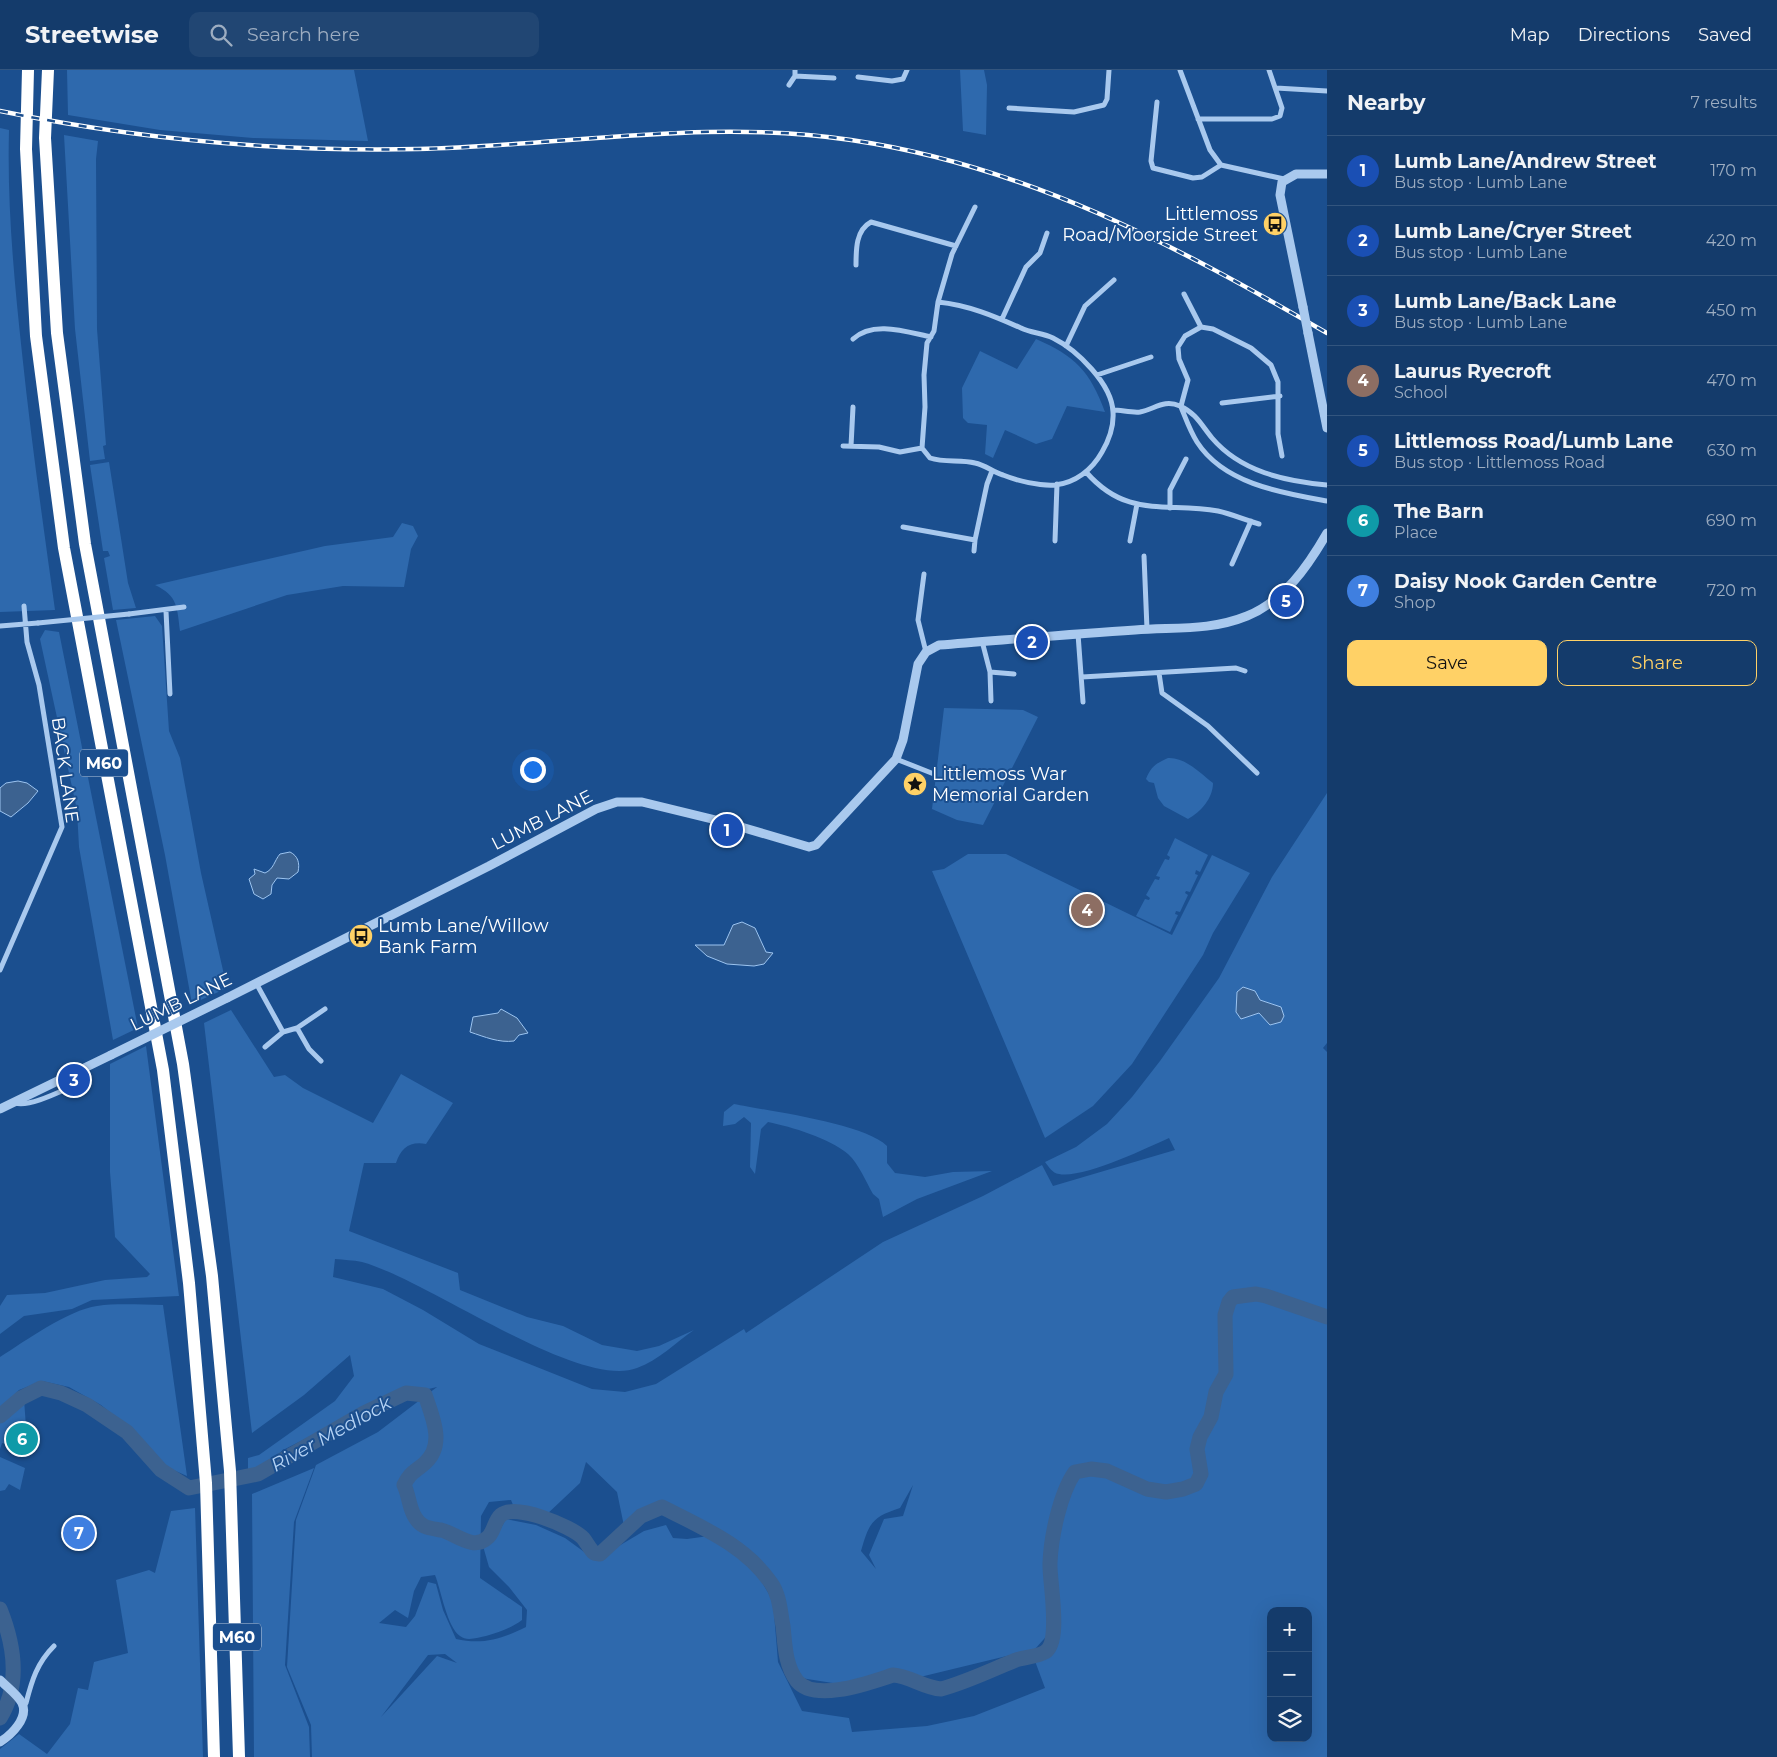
<!DOCTYPE html>
<html lang="en">
<head>
<meta charset="utf-8">
<style>
	body { margin:0; font-family:Montserrat,sans-serif; background:#214673; color:#f1f3f6 }
	.controls { position:absolute; right:15px; bottom:15px; display:grid; overflow:hidden; border-radius:10px; box-shadow:0 5px 20px #0002 }
	.controls button { width:45px; height:45px; display:grid; place-items:center; padding:0; border:0; border-bottom:1px solid #33557e; background:#143b6b; color:#f1f3f6; font:25px sans-serif }
	.you { position:absolute; left:532px; top:699px; width:18px; height:18px; margin:-12px; border:4px solid #fff; border-radius:50%; background:#1a73e8; box-shadow:0 0 0 8px #1a73e833 }
	.badge { display:grid; place-items:center; width:32px; height:32px; border-radius:50%; background:#ffd166; color:#fff; font-size:16px; font-weight:700 }
	.pin { position:absolute; translate:-50% -50%; border:2px solid #fff; box-shadow:0 1px 5px #0006 }
	.list { margin:0; padding:0; list-style:none }
	h2 { display:flex; justify-content:space-between; align-items:center; height:65px; margin:0; padding:0 20px; font-size:21px }
	h2 small { font-size:16px; font-weight:400; color:#9dadc1 }
	.list li { display:grid; grid-template-columns:32px 1fr auto; gap:15px; align-items:center; box-sizing:border-box; height:70px; padding:0 20px; border-top:1px solid #33557e }
	.list b { display:block; font-size:19px; white-space:nowrap }
	.list p { margin:0; font-size:16px; white-space:nowrap; color:#9dadc1 }
	.list em { font-size:16px; font-style:normal; color:#9dadc1 }
	.actions { display:flex; gap:10px; padding:15px 20px }
	.actions a { flex:1; padding:11px 0; border:1px solid #ffd166; border-radius:10px; text-align:center; font-size:18px; color:#ffd166 }
	.actions .main { background:#ffd166; color:#111 }
	.icon { flex:none; width:28px; height:28px; fill:none; stroke:currentColor; stroke-width:2; stroke-linecap:round; stroke-linejoin:round }
	.map { position:relative; flex:none; width:1327px; height:1687px; overflow:hidden }
	header { display:flex; align-items:center; gap:30px; box-sizing:border-box; height:70px; padding:0 25px; background:#143b6b; border-bottom:1px solid #33557e }
	header strong { font-size:24px }
	nav { display:flex; gap:28px; margin-inline-start:auto; font-size:18px }
	.search { width:350px; height:45px; background:#214673; display:flex; align-items:center; gap:12px; box-sizing:border-box; padding:0 18px; border-radius:10px; color:#9dadc1; font-size:19px }
	main { display:flex }
	aside { flex:1; background:#143b6b }
	.map>svg:first-child { display:block }
</style>
</head>
<body>
<header>
<strong>Streetwise</strong>
<div class="search"><svg class="icon" aria-label="search" viewBox="0 0 24 24"><circle cx="10" cy="10" r="6"/><path d="M15 15l6 6"/></svg>Search here</div>
<nav><a>Map</a><a>Directions</a><a>Saved</a></nav>
</header>
<main>
<div class="map">
<svg width="1327" height="1687" viewBox="0 0 1327 1687">
	<rect width="100%" height="100%" fill="#1b4f8f"/>
	<path fill="#2e69ad" fill-rule="evenodd" d="M67 0H354L368 71 253 68 160 60 68 45Z
		M960 0H984L987 15 986 65 963 61Z
		M0 58 9 60C7 135 14 209 22 283 31 369 43 454 55 540L0 542Z
		M64 65 98 71 96 89 97 259 106 375 103 376 105 389 90 391 75 259Z
		M1036 269C1075 286 1090 301 1105 342L1067 336 1052 369 1036 374 1005 360 993 388 985 384 987 355 968 353 963 348 962 318 980 281 1017 299Z
		M109 392 128 513 136 538 113 540 104 488 110 486 108 481H103L90 395Z
		M402 453 413 456 418 466 411 479 404 517 343 516 287 525 180 561C177 537 178 526 155 515L325 476 393 467Z
		M155 546 162 556 169 661 180 688 201 803 227 918 192 934 165 785 116 550Z
		M45 560 59 562 138 958 113 970 79 777 77 740 40 569Z
		M944 638 1023 640 1038 647 983 755 957 750 932 739Z
		M1168 688C1185 687 1200 703 1213 713 1213 728 1201 742 1188 749L1164 736 1158 728 1154 713 1149 712 1146 709C1151 696 1157 693 1168 688Z
		M1327 723V973L1323 978 1327 982V1687H312L311 1655 287 1597 296 1450 316 1395 378 1362 437 1317 420 1321 404 1319 283 1380 261 1399 248 1401V1388L259 1385 335 1331 354 1306 350 1285 304 1325 252 1363 204 953 231 940 274 1007 285 1005 303 1018 373 1053 401 1004 453 1033 426 1074C410 1071 401 1078 396 1093H364L349 1161 458 1203 460 1220 527 1247 563 1256 602 1275 637 1281 659 1276 694 1260C676 1272 658 1291 637 1298 578 1320 428 1210 362 1192 353 1190 344 1190 335 1189L333 1207 383 1219 423 1240 479 1274 592 1319 625 1322 656 1314 744 1259 746 1263 883 1172 983 1126 1042 1095 1053 1116 1175 1080 1169 1068C1147 1078 1082 1109 1059 1104 1052 1103 1049 1097 1045 1092L1076 1077 1107 1054 1132 1027 1160 991 1219 908 1272 807ZM586 1392 617 1422 624 1456 639 1442 663 1435 716 1459 756 1487 781 1517 793 1593 801 1608 839 1614 855 1612 891 1600 920 1607 1035 1579 1061 1550 1055 1581 1035 1591 1045 1618 974 1646 927 1656 852 1662 849 1648 802 1641 778 1592 773 1531 752 1495 709 1466 687 1469 673 1468 666 1455 644 1461 602 1486 587 1484 565 1468 536 1455 506 1449 494 1470 483 1476 489 1497 509 1517 527 1540 526 1557C502 1569 482 1575 456 1569L443 1540 436 1514 428 1512 415 1546 406 1557 379 1553 395 1540 408 1548 414 1521 421 1507 435 1505C441 1520 447 1557 460 1566 467 1572 479 1567 486 1566 500 1562 511 1558 522 1550V1537L480 1508 481 1446 489 1432 511 1430 515 1440 545 1446 580 1413ZM913 1415 903 1446 884 1449 869 1485 876 1499 861 1481C869 1453 872 1447 900 1438ZM1271 1541H1308V1668H1271ZM445 1584 457 1593 437 1586 381 1647 428 1585Z
		M1175 768 1208 785 1200 802 1196 800 1195 804 1198 805 1190 822 1186 821 1185 823 1188 825 1180 842 1176 841 1175 844 1178 845 1170 862 1136 846 1145 829 1149 830 1150 828 1146 825 1155 809 1159 810 1160 807 1156 806 1165 789 1169 790 1170 787 1167 785Z
		M968 784H1006L1172 865 1212 785 1250 803 1213 863 1203 885 1132 994 1093 1036 1045 1068 932 801 944 799Z
		M146 976 179 1226 92 1230 72 1239 24 1246 0 1264V1236L7 1225 45 1223 105 1210 147 1207 150 1204 115 1167 110 1102V994Z
		M734 1034C768 1041 864 1053 887 1076V1093L895 1103 925 1107 953 1102 992 1101 917 1129 883 1147 879 1129 873 1124C866 1112 859 1094 848 1084 829 1068 792 1057 768 1052L761 1059 755 1104 750 1097 751 1053 744 1047 735 1054 723 1056 724 1042Z
		M163 1235 187 1406 162 1395 133 1361 101 1335 69 1317 42 1311 19 1320 0 1339V1287C25 1271 68 1240 97 1236 118 1233 141 1235 163 1235Z
		M24 1329 26 1357 16 1360 17 1379 20 1380V1383H15L12 1375 2 1373 0 1379V1349Z
		M0 1387 25 1398 20 1420 9 1414 5 1420 0 1421Z
		M314 1398 294 1452 285 1595 309 1657 310 1687H254L252 1424Z
		M195 1438 203 1687H0V1679L19 1664 47 1684 70 1654 78 1618 88 1620 94 1592 128 1583 116 1510 149 1500 155 1503 171 1441Z"/>
	<path fill="#3c6290" stroke="#9cc4f0" d="M18 711 27 713 38 721 28 733 11 747 0 741V718L6 713Z
		M290 782C298 786 300 793 298 802L289 809 277 808 272 815 271 824 263 829 254 824 249 809 255 804 254 799 265 803C274 799 274 791 280 784Z
		M742 852 755 858 766 882 773 883 764 894 754 896 727 894 707 886 695 875H724L733 855Z
		M1243 917 1255 921 1260 930 1281 937 1284 946 1281 952 1270 955 1259 943 1241 949 1236 942 1237 922Z
		M501 939 517 948 528 963 519 965 514 971C499 973 485 967 470 962L473 947 498 943Z"/>
	<g fill="none" stroke-linecap="round" stroke-linejoin="round">
		<path stroke="#3c6290" stroke-width="15" d="M0 1346 21 1328 41 1318 61 1323 87 1335 127 1362 161 1400 189 1418 258 1404 364 1343 406 1323 425 1325C433 1348 445 1375 425 1393 415 1402 410 1402 404 1415 409 1425 409 1438 415 1447 421 1458 430 1458 441 1460 455 1463 473 1481 487 1468 494 1463 494 1451 501 1445 515 1433 571 1456 583 1468 587 1473 590 1479 594 1483L600 1484 641 1446 662 1437C701 1457 745 1475 771 1513 780 1526 780 1541 783 1556 785 1575 785 1595 797 1611 815 1633 871 1612 893 1605 910 1606 924 1618 941 1619 967 1612 991 1600 1016 1590 1025 1587 1037 1587 1045 1582 1062 1572 1049 1510 1050 1493 1051 1467 1060 1423 1075 1402L1091 1399 1107 1401 1147 1419 1166 1422 1183 1419 1196 1414 1201 1404 1197 1379 1200 1367 1211 1347 1216 1322 1226 1304 1225 1245 1229 1232 1233 1227 1256 1224 1266 1226 1327 1247
			M0 1539C14 1574 21 1614 0 1648"/>
		<path stroke="#a9c9ee" stroke-width="5" d="M795 0V6L834 8
			M1180 0 1210 80 1221 95 1284 109
			M858 7 892 11 903 9 907 0
			M789 15 795 6
			M1276 18 1327 21
			M1157 32 1151 91 1153 98 1193 108 1202 107 1221 95
			M1009 38 1074 42 1104 35 1107 29 1109 0
			M1198 49H1272L1280 46 1282 38 1269 0
			M856 195C856 179 856 160 871 152L956 176
			M1184 224 1201 257
			M938 232C968 235 994 246 1021 258 1031 263 1043 263 1053 268 1077 280 1112 314 1113 342 1114 356 1109 370 1102 382 1092 400 1075 413 1055 415 1039 416 1018 411 1003 405 993 402 985 395 975 393 961 389 945 393 930 388L922 378 925 337 924 305 927 273 934 261 938 232 952 184 975 137
			M1002 249 1026 197 1040 183 1047 163
			M853 269C873 250 907 262 931 267
			M1066 276 1085 236 1114 210
			M1097 305 1151 287
			M1222 333 1280 326
			M1181 336 1188 310 1179 289 1178 277 1185 266 1201 257 1213 259 1251 278 1271 295 1278 312V364L1282 386
			M1181 337C1186 349 1190 361 1197 372 1224 414 1282 423 1327 431
			M1113 340C1121 340 1132 343 1140 342 1155 339 1164 329 1180 336 1196 343 1202 356 1212 368 1241 402 1285 411 1327 415
			M843 376 879 377 900 382 922 378
			M851 376 853 337
			M1086 402C1127 449 1165 432 1218 441 1232 444 1245 450 1259 454
			M1170 438V420L1186 389
			M903 457 975 470 987 414 992 401
			M1055 471 1057 414
			M1130 471 1137 434
			M974 481 975 470
			M1144 486 1147 559
			M1232 494 1251 451
			M924 504 918 550 926 582
			M166 541 170 624
			M129 544 184 537
			M0 556 38 553
			M1078 564 1083 632
			M982 571 990 602 991 631
			M990 602 1014 604
			M1159 603 1162 623 1208 656 1257 703
			M1082 607 1236 598 1245 601
			M896 689 934 704
			M0 900 62 757 39 615 27 572 24 536
			M256 913 283 962 265 977
			M297 958 325 939
			M283 962 297 958 309 979 321 991
			M15 1033C30 1038 65 1019 80 1013L85 1007 84 998
			M23 1636 26 1633C32 1610 37 1593 54 1576"/>
		<path stroke="#a9c9ee" stroke-width="9" d="M1303 237 1280 125 1282 112 1296 104H1327
			M1308 263 1327 358
			M227 928 489 796 596 739 617 732H642L724 752 809 777 816 775 896 689 903 670 918 594 926 582 939 575C1004 570 1070 564 1135 560 1175 557 1210 561 1247 546 1284 531 1308 496 1327 463
			M0 1039 111 985
			M0 1610C7 1617 18 1625 22 1633 29 1648 11 1665 0 1672"/>
		<path stroke="#fff" stroke-width="12" d="M28 0 26 79 36 266 64 478 163 1000 189 1213 206 1413 214 1687
			M48 0 45 68 57 263 85 474 183 994 212 1206 230 1401 239 1687"/>
		<g stroke="#fff" stroke-width="4.5">
			<path id="rail" d="M0 41C136 69 279 82 418 79 562 76 708 48 851 70 1027 96 1175 175 1327 263"/>
		</g>
		<use href="#rail" stroke="#1b4f8f" stroke-width="2.5" stroke-dasharray="8" stroke-linecap="butt"/>
		<path stroke="#a9c9ee" stroke-width="5" d="M38 553 129 544"/>
		<path stroke="#a9c9ee" stroke-width="9" d="M1303 237 1308 263
			M111 985 227 928"/>
	</g>
	<defs>
		<g id="bus-disc" transform="scale(1.25)"><circle r="9.5" fill="#ffd166" stroke="#1b4f8f"/><path d="M-5-6H5V4H4V6H2V4H-2V6H-4V4H-5ZM-3.5-4V0h7V-4ZM-3.5 1.2v1.5H-2V1.2ZM2 1.2v1.5H3.5V1.2Z" fill="#111"/></g>
		<g id="sight-disc" transform="scale(1.25)"><circle r="9.5" fill="#ffd166" stroke="#1b4f8f"/><path d="M0-6L1.8-2.2L6-1.7L2.9 1.2L3.7 5.4L0 3.3L-3.7 5.4L-2.9 1.2L-6-1.7L-1.8-2.2Z" fill="#111"/></g>
	</defs>
	<g fill-rule="evenodd">
		<use href="#bus-disc" x="1275" y="154"/>
		<use href="#sight-disc" x="915" y="714"/>
		<use href="#bus-disc" x="361" y="866"/>
	</g>
	<g text-anchor="middle" dominant-baseline="central" stroke-width="4" stroke-linejoin="round" paint-order="stroke">
		<g fill="#1b4f8f" stroke="#bbcadd" stroke-width="1">
			<rect x="80" y="679.5" width="48" height="27" rx="4"/>
			<rect x="213" y="1553.5" width="48" height="27" rx="4"/>
		</g>
		<g font-size="16" font-weight="bold" fill="#fff">
			<text x="104" y="693">M60</text>
			<text x="237" y="1567">M60</text>
		</g>
		<g font-size="18" fill="#fff" stroke="#1b4f8f" text-anchor="start">
			<text x="1258" y="144" text-anchor="end">Littlemoss<tspan x="1258" dy="21">Road/Moorside Street</tspan></text>
			<text x="932" y="704">Littlemoss War<tspan x="932" dy="21">Memorial Garden</tspan></text>
			<text x="378" y="856">Lumb Lane/Willow<tspan x="378" dy="21">Bank Farm</tspan></text>
		</g>
		<g font-size="18" fill="#fff" stroke="#1b4f8f">
			<text transform="translate(65 700) rotate(82)">BACK LANE</text>
			<text transform="translate(542 750) rotate(-27)">LUMB LANE</text>
			<text transform="translate(181 932) rotate(-26)">LUMB LANE</text>
		</g>
		<g font-size="19" font-style="italic" fill="#b5d3f5" stroke="#1b4f8f">
			<text transform="translate(331 1364) rotate(-29)">River Medlock</text>
		</g>
	</g>
</svg>
<div class="controls">
<button>+</button>
<button>−</button>
<button><svg class="icon" aria-label="layers" viewBox="0 0 24 24"><path d="M12 4l9 5-9 5-9-5zM3 14l9 5 9-5"/></svg></button>
</div>
<div class="you"></div>
<div class="pin badge" style="left:727px;top:760px;background:#1a4fb4">1</div>
<div class="pin badge" style="left:1032px;top:572px;background:#1a4fb4">2</div>
<div class="pin badge" style="left:74px;top:1010px;background:#1a4fb4">3</div>
<div class="pin badge" style="left:1087px;top:840px;background:#8d6e63">4</div>
<div class="pin badge" style="left:1286px;top:531px;background:#1a4fb4">5</div>
<div class="pin badge" style="left:22px;top:1369px;background:#0f9aa8">6</div>
<div class="pin badge" style="left:79px;top:1463px;background:#3f7fe0">7</div>
</div>
<aside>
<h2>Nearby<small>7 results</small></h2>
<ul class="list">
<li><span class="badge" style="background:#1a4fb4">1</span><div><b>Lumb Lane/Andrew Street</b><p>Bus stop · Lumb Lane</p></div><em>170 m</em></li>
<li><span class="badge" style="background:#1a4fb4">2</span><div><b>Lumb Lane/Cryer Street</b><p>Bus stop · Lumb Lane</p></div><em>420 m</em></li>
<li><span class="badge" style="background:#1a4fb4">3</span><div><b>Lumb Lane/Back Lane</b><p>Bus stop · Lumb Lane</p></div><em>450 m</em></li>
<li><span class="badge" style="background:#8d6e63">4</span><div><b>Laurus Ryecroft</b><p>School</p></div><em>470 m</em></li>
<li><span class="badge" style="background:#1a4fb4">5</span><div><b>Littlemoss Road/Lumb Lane</b><p>Bus stop · Littlemoss Road</p></div><em>630 m</em></li>
<li><span class="badge" style="background:#0f9aa8">6</span><div><b>The Barn</b><p>Place</p></div><em>690 m</em></li>
<li><span class="badge" style="background:#3f7fe0">7</span><div><b>Daisy Nook Garden Centre</b><p>Shop</p></div><em>720 m</em></li>
</ul>
<div class="actions"><a class="main">Save</a><a>Share</a></div>
</aside>
</main>
</body>
</html>
